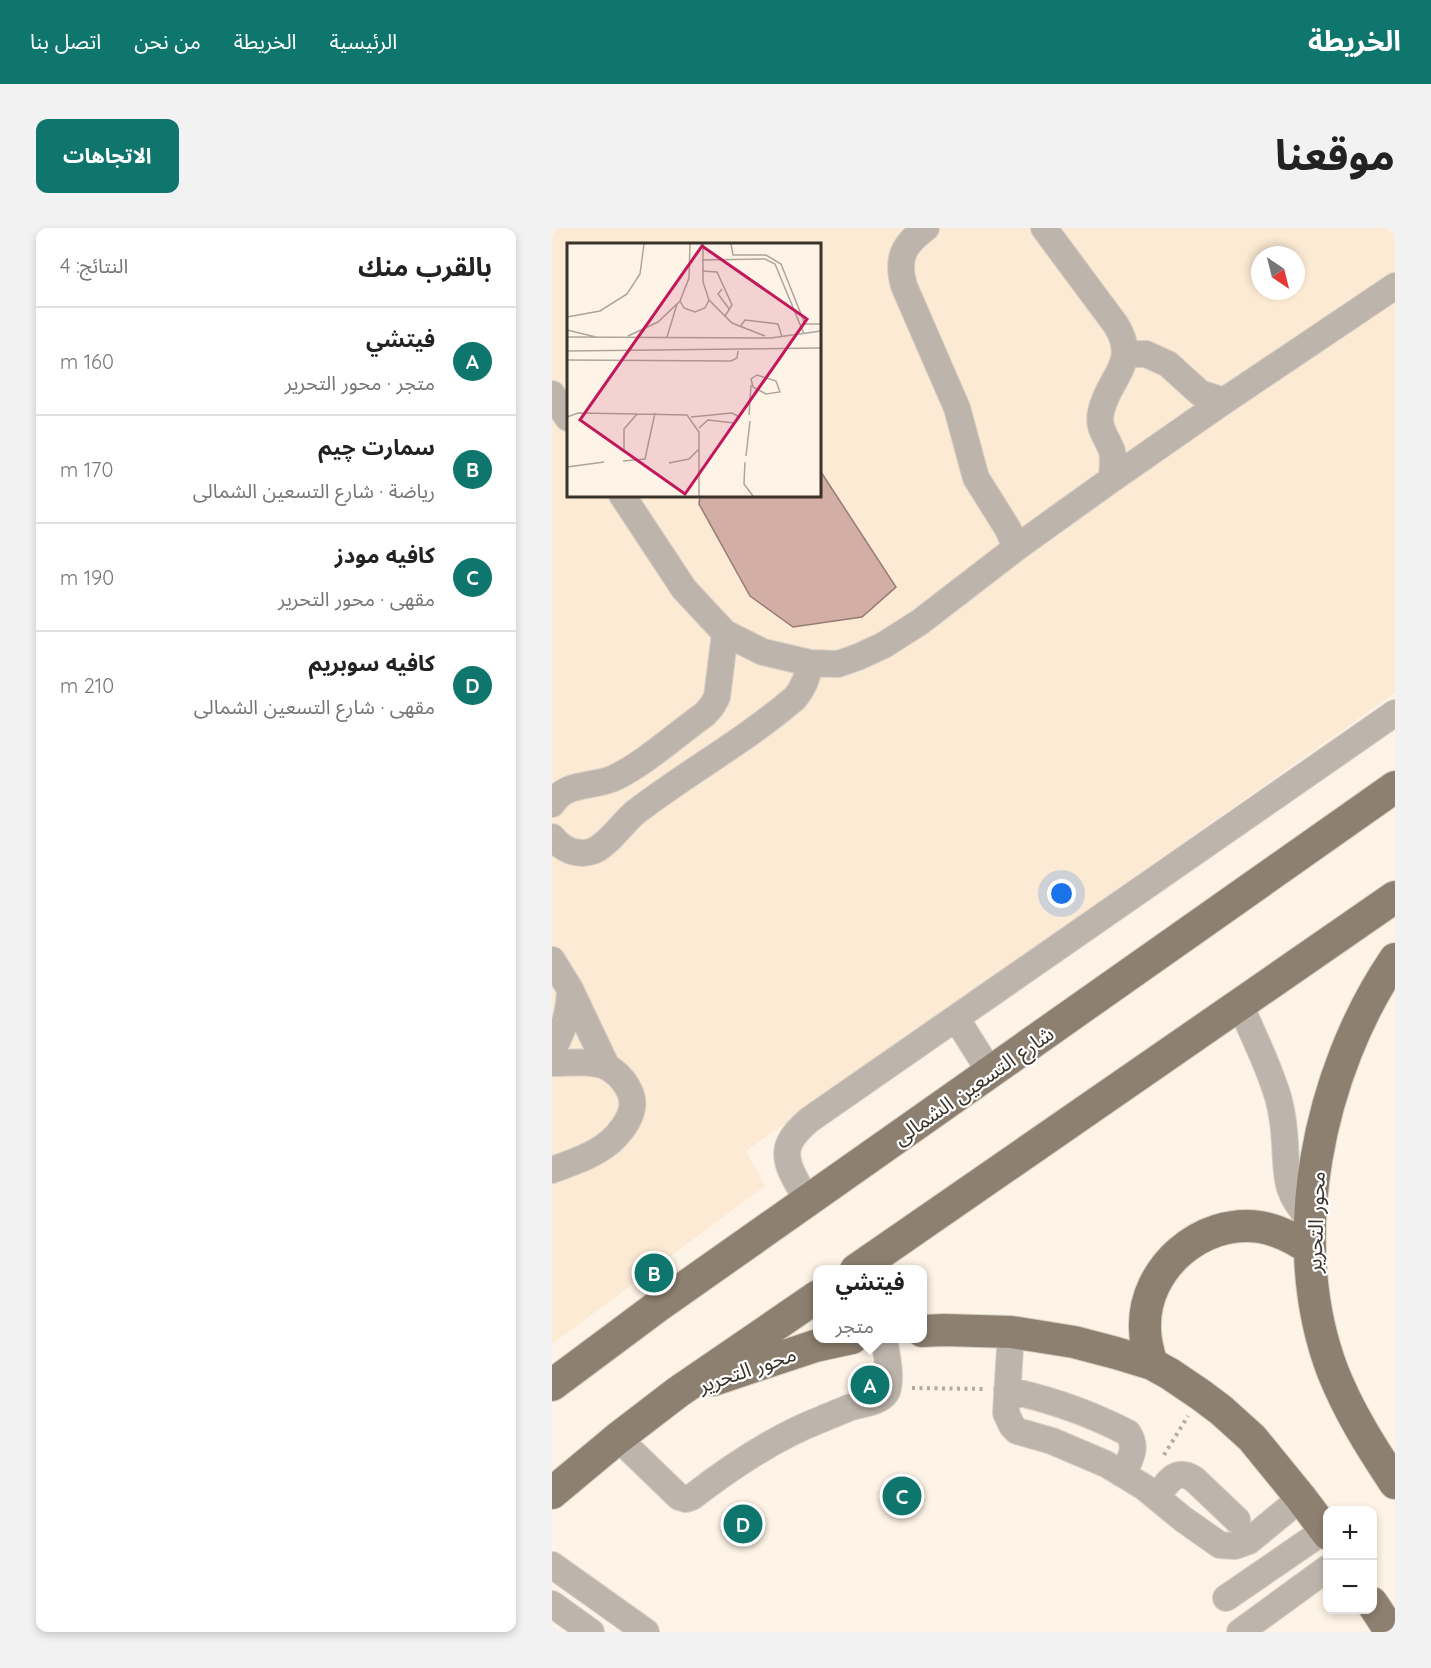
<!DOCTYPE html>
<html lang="ar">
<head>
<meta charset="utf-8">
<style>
	body { margin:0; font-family:Quicksand,"Noto Sans Arabic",sans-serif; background:#f2f2f2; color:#222; direction:rtl }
	.controls { position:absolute; right:18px; bottom:18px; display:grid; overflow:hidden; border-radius:12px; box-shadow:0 3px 9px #0003 }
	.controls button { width:54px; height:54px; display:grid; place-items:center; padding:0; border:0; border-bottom:2px solid #e0e0e0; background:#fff; color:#222; font:30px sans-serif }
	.compass { position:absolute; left:699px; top:18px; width:54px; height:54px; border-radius:50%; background:#fff; box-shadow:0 3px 9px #0003; rotate:145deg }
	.you { position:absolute; left:510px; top:666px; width:21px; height:21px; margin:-15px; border:4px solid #fff; border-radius:50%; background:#1a73e8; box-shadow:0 0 0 9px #1a73e833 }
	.badge { display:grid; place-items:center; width:39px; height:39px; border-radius:50%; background:#0f766e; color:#fff; font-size:20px; font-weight:700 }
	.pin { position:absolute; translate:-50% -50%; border:3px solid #fff; box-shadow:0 2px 6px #0006 }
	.popup { position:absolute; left:261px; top:1037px; width:114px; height:78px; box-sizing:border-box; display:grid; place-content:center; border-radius:12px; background:#fff; filter:drop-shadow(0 2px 4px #0005); font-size:20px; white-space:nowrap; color:#767676 }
	.popup b { font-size:22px; color:#222 }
	.popup::after { content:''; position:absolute; left:50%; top:100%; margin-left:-12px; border:12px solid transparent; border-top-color:#fff }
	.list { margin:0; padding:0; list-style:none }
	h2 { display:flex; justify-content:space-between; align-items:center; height:78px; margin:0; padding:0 24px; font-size:26px }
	h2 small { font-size:20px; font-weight:400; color:#767676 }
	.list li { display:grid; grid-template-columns:39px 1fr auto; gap:18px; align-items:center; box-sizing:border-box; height:108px; padding:0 24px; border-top:2px solid #e0e0e0 }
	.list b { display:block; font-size:22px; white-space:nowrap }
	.list p { margin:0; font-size:20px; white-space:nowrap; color:#767676 }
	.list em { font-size:20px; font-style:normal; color:#767676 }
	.map { position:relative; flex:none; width:843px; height:1404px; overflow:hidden; direction:ltr; border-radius:12px }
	header { display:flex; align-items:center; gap:36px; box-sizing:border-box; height:84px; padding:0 30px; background:#0f766e; color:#fff }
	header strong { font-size:28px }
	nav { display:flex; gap:33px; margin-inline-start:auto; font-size:21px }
	.intro { display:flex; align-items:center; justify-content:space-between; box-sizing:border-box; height:144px; padding:0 36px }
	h1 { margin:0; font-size:42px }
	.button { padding:15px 27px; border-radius:12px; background:#0f766e; color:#fff; font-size:21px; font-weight:700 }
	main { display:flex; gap:36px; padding:0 36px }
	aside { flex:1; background:#fff; border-radius:12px; box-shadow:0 3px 9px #0003 }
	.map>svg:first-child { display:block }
</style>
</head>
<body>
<header>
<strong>الخريطة</strong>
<nav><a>الرئيسية</a><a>الخريطة</a><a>من نحن</a><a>اتصل بنا</a></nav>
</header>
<div class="intro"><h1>موقعنا</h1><a class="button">الاتجاهات</a></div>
<main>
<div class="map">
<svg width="843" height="1404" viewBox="0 0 843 1404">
	<rect width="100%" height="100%" fill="#fdf3e6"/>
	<path fill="#fcead4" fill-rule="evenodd" d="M0 0H843V465L194 923 213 958 0 1116ZM16 16H267V267H16ZM708 27H744V63H708Z"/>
	<path fill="#d2aea5" stroke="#957b75" stroke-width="1.5" d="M267 241 344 359 310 389 241 399 198 368 147 276 148 267H267Z"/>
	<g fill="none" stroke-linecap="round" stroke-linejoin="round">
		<g stroke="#dad0c4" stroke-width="28">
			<path id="minor" d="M374 0C352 16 344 30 352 58L405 180 424 250 456 301 464 320
				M573 126H594L616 136 648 165 672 173
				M0 166 16 190
				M560 251 672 173 843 58
				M70 267 132 361 173 405 211 424 258 435 286 436 306 429 332 417 368 394 464 320 560 251C560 242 562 233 560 223 555 209 545 200 549 184 556 149 588 136 564 97L492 0
				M0 576C14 553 40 560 62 550 92 536 125 506 153 486L160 478 165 469 173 405
				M0 609C10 621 25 629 41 623 56 617 71 594 85 583 136 544 194 512 243 470 252 459 256 449 258 435
				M0 732 18 761 55 839
				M688 776C699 803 713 830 722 857 729 875 732 897 733 916 735 950 733 965 758 991
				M404 790 438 844
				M0 824C12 799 17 788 18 761
				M0 835C17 835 39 832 55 839 70 847 85 867 79 884 76 895 66 907 58 914 41 928 19 935 0 942
				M256 973C247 957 228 933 238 914 242 906 250 898 257 892L843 485
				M459 1104 454 1185 460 1198 465 1203 500 1213 554 1236 592 1259 631 1291 668 1317 683 1318 697 1313 749 1270
				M455 1162C497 1171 538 1185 576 1205 586 1220 578 1231 571 1246
				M66 1210 127 1269 134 1271 140 1269C180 1238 223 1209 270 1191 279 1187 288 1184 296 1180 308 1176 327 1175 334 1165 341 1155 334 1123 332 1110
				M605 1269C615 1255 623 1239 642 1251L685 1292
				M0 1337 94 1404
				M674 1370 773 1302
				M0 1376 39 1404
				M688 1404 776 1340"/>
		</g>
		<g stroke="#dad0c4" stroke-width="34">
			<path id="major" d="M843 731C766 844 731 1014 781 1144 797 1184 819 1219 843 1255
				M304 1042 843 669
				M370 1103 392 1102 459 1104 522 1114 564 1125 600 1136 618 1146 649 1167 669 1182 700 1210 749 1270 776 1306
				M600 1136C596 1124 593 1113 593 1100 591 1041 649 990 708 999 727 1002 742 1010 758 1021
				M161 1152 263 1118 300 1110
				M0 1157 106 1078 843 559
				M0 1265 66 1210 126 1164 266 1068
				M820 1375 839 1404"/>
		</g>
		<path stroke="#b4aba0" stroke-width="4" stroke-dasharray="3 4.5" stroke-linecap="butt" d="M360 1160 433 1161
			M612 1227 636 1188"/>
		<use href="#minor" stroke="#bdb5ac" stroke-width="26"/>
		<use href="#major" stroke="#8e8070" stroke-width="32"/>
	</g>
	<g text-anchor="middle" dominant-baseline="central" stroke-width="4.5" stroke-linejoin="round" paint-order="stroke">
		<g font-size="21" fill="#39332a" stroke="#fff">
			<text transform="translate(421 857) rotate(-35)">شارع التسعين الشمالى</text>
			<text transform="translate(763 994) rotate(-88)">محور التحرير</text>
			<text transform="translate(195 1141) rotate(-19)">محور التحرير</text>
		</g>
	</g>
	<g transform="translate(15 15)">
		<rect width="254" height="254" fill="#fdf3e6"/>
		<path fill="none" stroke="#afa69b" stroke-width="1.5" d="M136 1V39L142 57 165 80 198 93M164 1 166 12H199L214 21 238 81H254M135 17 198 16 208 21 237 91M135 28 150 29 165 62 158 73M155 46 151 51 163 67M113 58 117 65 128 69 138 65 142 57M0 74 33 68 60 51 73 31 77 1M173 84 178 77 211 81 215 94M0 87 29 94M61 93 91 79 113 58 122 35 123 1M0 94 204 95 254 88M100 94 110 61M0 108 254 105M0 117 164 118 170 115 171 108M190 132 209 138 213 149 199 151 186 144 184 136ZM182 172 184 142M0 174 11 170 70 171M124 174 165 170 171 173 167 180 141 177 132 185M57 208V186L70 171 120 172 132 189V253M179 213 183 178M56 218 78 216 88 170M178 219 177 241 186 253M102 220 122 216 132 206M0 224 37 219"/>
		<path fill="#c2185b" fill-opacity="0.15" stroke="#c2185b" stroke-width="3" d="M135 3 240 76 118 251 13 177Z"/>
		<rect width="254" height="254" fill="none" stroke="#39332a" stroke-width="3"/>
	</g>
</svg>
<div class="controls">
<button>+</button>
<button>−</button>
</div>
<svg class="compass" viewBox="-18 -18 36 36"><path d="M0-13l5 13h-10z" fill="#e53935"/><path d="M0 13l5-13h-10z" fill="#767676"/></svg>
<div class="you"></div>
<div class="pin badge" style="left:318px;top:1157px">A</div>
<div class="popup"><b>فيتشي</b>متجر</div>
<div class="pin badge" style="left:102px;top:1045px">B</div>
<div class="pin badge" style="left:350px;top:1268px">C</div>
<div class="pin badge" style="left:191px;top:1296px">D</div>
</div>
<aside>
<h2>بالقرب منك<small>النتائج: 4</small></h2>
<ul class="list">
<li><span class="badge">A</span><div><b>فيتشي</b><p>متجر · محور التحرير</p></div><em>160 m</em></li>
<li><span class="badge">B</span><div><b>سمارت چيم</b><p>رياضة · شارع التسعين الشمالى</p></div><em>170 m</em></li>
<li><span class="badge">C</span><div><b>كافيه مودز</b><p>مقهى · محور التحرير</p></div><em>190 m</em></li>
<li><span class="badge">D</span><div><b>كافيه سوبريم</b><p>مقهى · شارع التسعين الشمالى</p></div><em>210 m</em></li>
</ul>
</aside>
</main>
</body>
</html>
